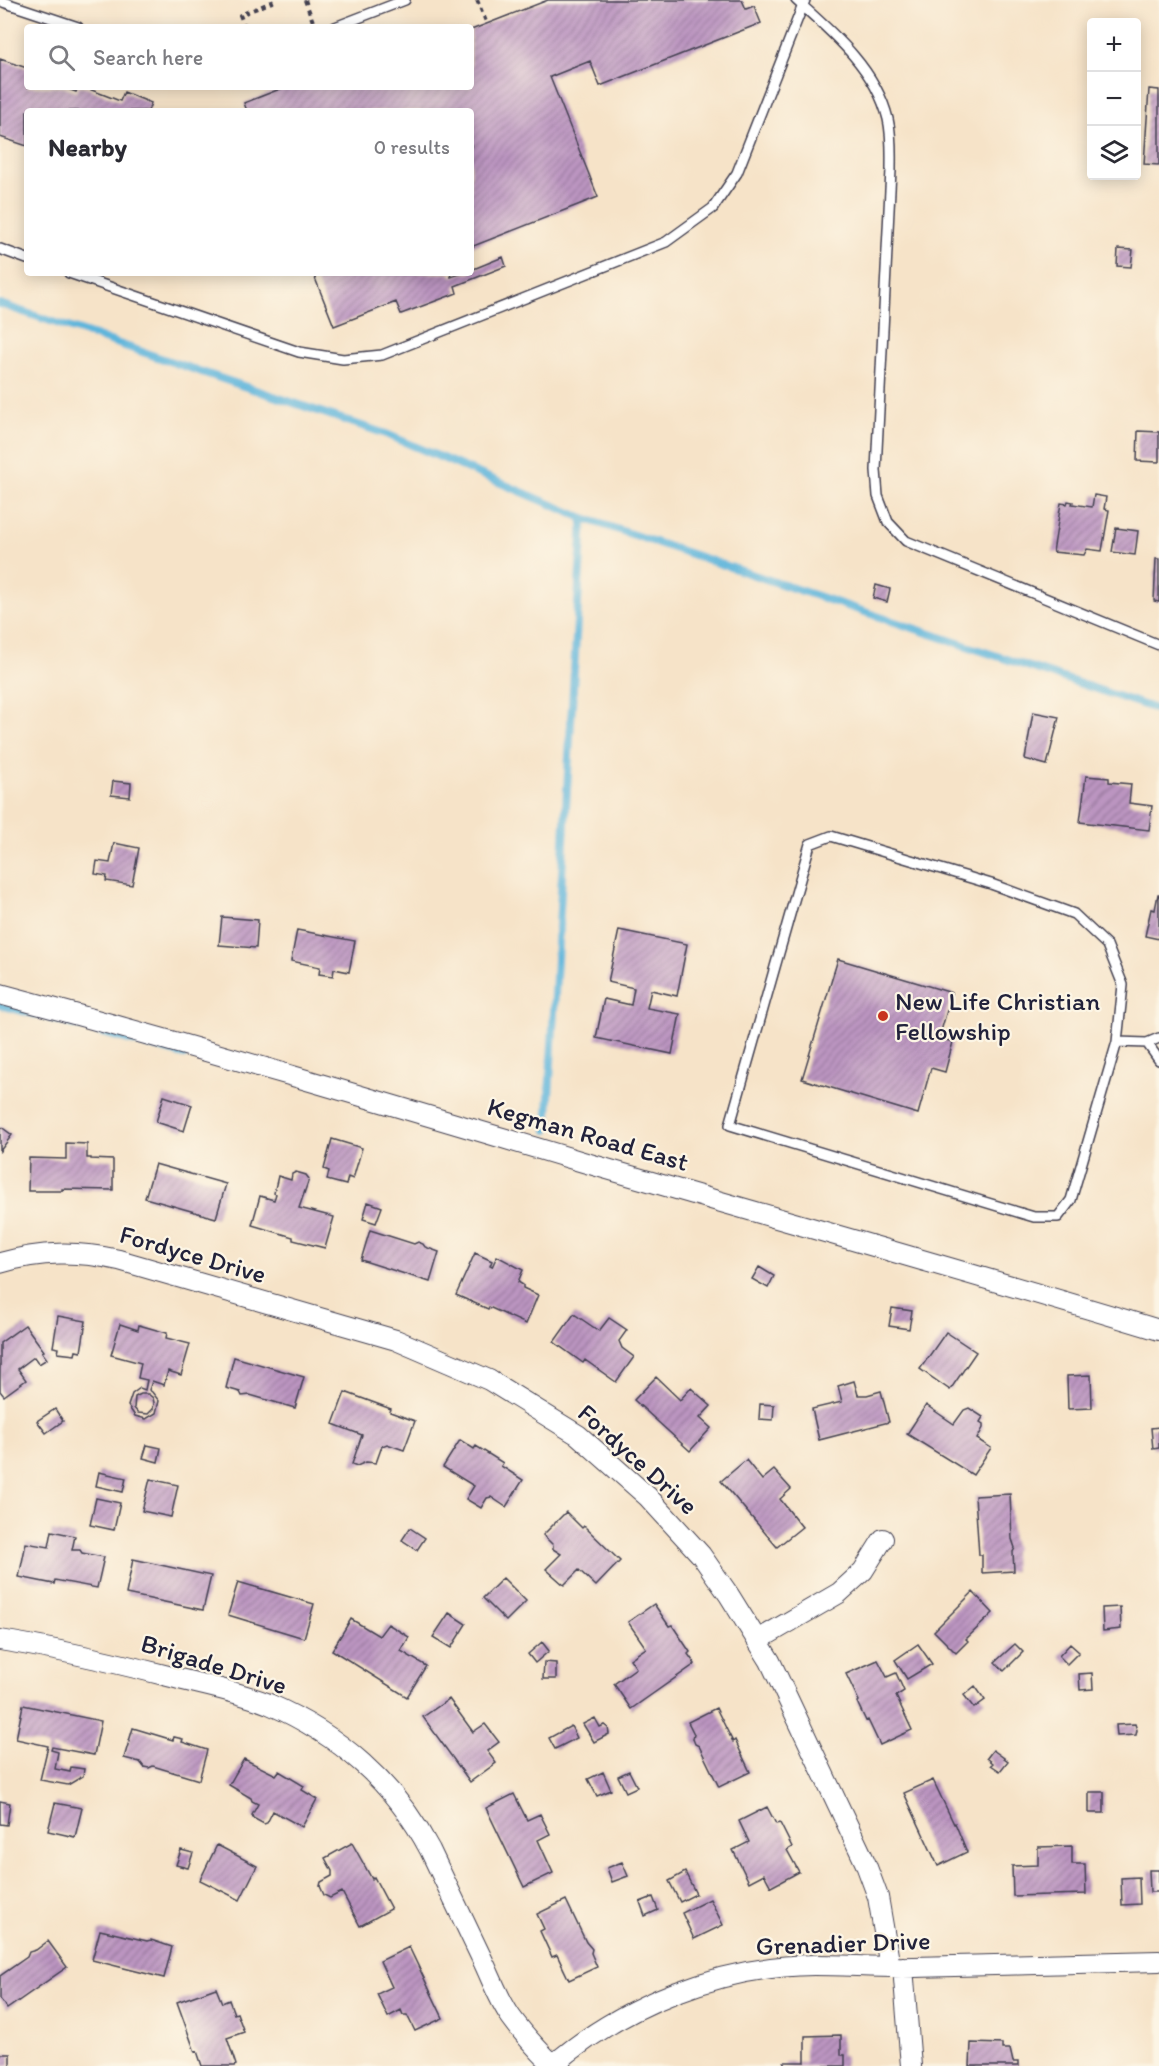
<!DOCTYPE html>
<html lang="en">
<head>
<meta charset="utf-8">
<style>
	body { margin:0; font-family:Itim,sans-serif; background:#f2f2f3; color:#2b2b33 }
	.controls { position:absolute; right:18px; top:18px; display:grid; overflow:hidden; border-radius:6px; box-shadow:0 3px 15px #0003 }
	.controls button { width:54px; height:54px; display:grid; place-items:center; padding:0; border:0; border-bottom:2px solid #e1e1e2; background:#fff; color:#2b2b33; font:30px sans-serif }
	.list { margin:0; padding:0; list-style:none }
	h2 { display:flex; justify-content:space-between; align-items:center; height:78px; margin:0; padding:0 24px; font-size:26px }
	h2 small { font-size:20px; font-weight:400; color:#7c7c81 }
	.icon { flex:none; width:33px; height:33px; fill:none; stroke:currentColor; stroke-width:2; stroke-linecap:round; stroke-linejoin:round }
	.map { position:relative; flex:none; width:1159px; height:2066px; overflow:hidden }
	.search { position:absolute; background:#fff; box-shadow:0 3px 15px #0003; left:24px; top:24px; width:450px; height:66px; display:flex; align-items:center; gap:15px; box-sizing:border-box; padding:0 21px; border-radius:6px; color:#7c7c81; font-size:22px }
	.panel { position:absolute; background:#fff; box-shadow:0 3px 15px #0003; left:24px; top:108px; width:450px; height:168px; border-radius:6px }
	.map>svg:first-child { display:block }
</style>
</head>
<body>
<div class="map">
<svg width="1159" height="2066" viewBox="0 0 1159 2066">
	<defs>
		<pattern id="building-hatch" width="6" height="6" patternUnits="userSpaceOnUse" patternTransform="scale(1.5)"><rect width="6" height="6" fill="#bc95c1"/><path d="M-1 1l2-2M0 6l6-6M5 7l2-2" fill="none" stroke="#98799e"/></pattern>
	</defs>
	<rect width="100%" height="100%" fill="#fcf5e5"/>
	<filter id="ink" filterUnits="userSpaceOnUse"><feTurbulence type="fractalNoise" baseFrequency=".0167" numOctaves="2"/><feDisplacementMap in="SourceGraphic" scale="12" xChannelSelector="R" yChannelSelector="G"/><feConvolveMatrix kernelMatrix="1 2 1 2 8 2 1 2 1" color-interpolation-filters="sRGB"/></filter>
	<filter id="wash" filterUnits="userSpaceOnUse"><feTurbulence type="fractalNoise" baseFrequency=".008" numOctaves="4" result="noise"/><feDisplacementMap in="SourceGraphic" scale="24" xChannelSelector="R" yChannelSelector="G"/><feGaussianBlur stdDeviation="1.35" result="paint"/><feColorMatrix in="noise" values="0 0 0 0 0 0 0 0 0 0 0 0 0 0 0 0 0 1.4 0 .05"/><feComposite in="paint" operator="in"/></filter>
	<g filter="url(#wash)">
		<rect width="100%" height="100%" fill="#f6e3c8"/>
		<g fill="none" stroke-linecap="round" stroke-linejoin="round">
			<path stroke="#5eb5db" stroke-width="8" d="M0 304 386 434 583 518 1159 710
				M0 1005 184 1055
				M547 1130 583 518"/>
		</g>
		<g id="blocks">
			<path fill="url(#building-hatch)" fill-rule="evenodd" d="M548 0H742L746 9 754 6 761 23 600 86 590 61 550 77 598 197 471 247V111H247L244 103 285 87H471V30Z
				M0 59 27 68V87H63L76 92 78 87H84L120 101 124 92 151 103 148 111H27V146L0 137Z
				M1149 89 1159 90V165L1144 164Z
				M1118 249 1133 250 1131 267 1117 266Z
				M503 257 506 266 455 286 457 293 401 314 396 302 334 326 313 273H450L451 277 462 273H471V270Z
				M1138 431 1159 432V462L1137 461Z
				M1094 495 1106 497 1104 509 1109 510 1102 551 1087 549 1084 555 1053 552 1061 503 1067 504 1068 501 1073 502 1072 504 1092 507Z
				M1116 528 1138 531 1135 555 1112 552Z
				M1156 559H1159V602L1154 601Z
				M876 585 890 589 887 602 873 598Z
				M1033 712 1059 717 1047 765 1025 759Z
				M1086 776 1109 778V782L1131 784 1129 803 1152 806 1149 830 1080 822Z
				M113 781 131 783 130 797 111 795Z
				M114 843 139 848 132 885 106 881 107 876 95 874 97 861 110 863Z
				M1158 894H1159V939L1145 936 1151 909 1155 910Z
				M222 917 258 920 256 948 219 945Z
				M297 930 355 941 349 972 334 969 333 976 319 974 320 967 291 961Z
				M619 930 687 944 677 996 651 990 647 1008 680 1014 672 1054 596 1038 604 999 631 1005 634 988 608 982Z
				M838 959 952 993 939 1038 953 1042 945 1072 931 1068 918 1114 802 1079Z
				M164 1096 192 1105 184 1131 156 1122Z
				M0 1126 12 1135 0 1151Z
				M332 1139 362 1148 353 1179 348 1177 346 1185 327 1180 329 1171 324 1169Z
				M66 1143 87 1144V1158H91V1159L113 1160V1190L62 1189V1191H28L29 1158 66 1159Z
				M155 1164 226 1184 216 1218 145 1198Z
				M296 1172 306 1175 309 1179 299 1208 334 1217 325 1248 293 1240V1237L252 1225 260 1196 274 1200 276 1194 274 1193 278 1176 291 1180 292 1174Z
				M368 1202 382 1207 376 1223 363 1219Z
				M370 1230 414 1244 418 1242 423 1244 425 1247 439 1252 430 1282 361 1260Z
				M475 1253 492 1261 490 1266 492 1267 497 1256 523 1270 518 1282 523 1285V1288L538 1295 526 1324 489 1307 488 1309 456 1295Z
				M759 1267 774 1276 768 1288 752 1279Z
				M892 1308 912 1311 909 1329 889 1326Z
				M574 1314 599 1331 609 1318 627 1330 619 1341 622 1348 634 1357 616 1382 585 1360 583 1363 554 1342Z
				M58 1316 86 1321 81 1352 76 1351 75 1355 58 1353 59 1348 53 1347Z
				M120 1324 138 1330 139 1325 167 1333 166 1338 190 1344 181 1375 168 1371 164 1385 152 1381 149 1390 152 1392 159 1401 156 1413 146 1419 135 1416 128 1406 132 1394 140 1388 145 1390 147 1380 138 1378 141 1363 111 1355ZM141 1394H148L153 1398 154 1403 153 1409 148 1414 138 1413 134 1408 135 1397Z
				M25 1325 44 1351 42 1352 47 1359 39 1364 34 1357 18 1369 26 1380 4 1396 0 1391V1343Z
				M946 1332 976 1352 950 1390 920 1369Z
				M234 1357 304 1377 295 1408 250 1395 242 1396 240 1392 226 1388Z
				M1091 1375 1092 1408 1068 1409 1067 1376Z
				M656 1377 680 1400 691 1388 711 1406 700 1418 711 1428 690 1451 634 1400Z
				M854 1381 858 1395H867L881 1391 889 1422 819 1440 812 1409 842 1402 838 1386Z
				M345 1392 391 1409 390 1412 415 1421 404 1450 387 1444 382 1446 376 1463 366 1462 357 1466 352 1464 362 1435 333 1424Z
				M760 1404 774 1405 773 1420 759 1419Z
				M926 1405 954 1424 964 1410 969 1408 983 1417 980 1422 983 1424V1428L977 1439 991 1448 973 1475 907 1434Z
				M55 1409 63 1421 46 1433 37 1421Z
				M1159 1427V1448L1153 1449 1151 1428Z
				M460 1440 474 1449 476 1446 503 1463 501 1466 523 1480 506 1507 491 1497 487 1498 481 1508 466 1499 474 1486 443 1467Z
				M147 1445 161 1448 158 1462 143 1458Z
				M746 1460 762 1480 774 1470 791 1489 780 1499 802 1527 777 1547 721 1481Z
				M99 1472 126 1478 123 1492 96 1486Z
				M150 1479 178 1485 171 1517 142 1511Z
				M1010 1494 1012 1539 1015 1548 1013 1552 1014 1571 982 1573V1555H979L975 1496Z
				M96 1498 120 1503 114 1530 90 1525Z
				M566 1512 582 1528 584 1526 620 1561 596 1586 579 1570 564 1585 546 1569 561 1554 553 1549V1545L543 1535Z
				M410 1528 425 1538 417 1550 402 1540Z
				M52 1531 75 1536 72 1550H80L82 1553 104 1557 97 1588 55 1580 54 1584 19 1577 26 1543 49 1547Z
				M133 1559 211 1576 203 1610 126 1594Z
				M503 1578 526 1601 506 1621 483 1598Z
				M238 1582 314 1604 304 1638 228 1615Z
				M973 1592 993 1613 966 1639 968 1641 956 1653 934 1631Z
				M654 1604 669 1626 672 1625 690 1652 688 1654 695 1664 631 1709 614 1684 636 1668 630 1659 646 1648 628 1622Z
				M1120 1607 1121 1629 1103 1631 1102 1608Z
				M449 1613 466 1624 451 1648 433 1637Z
				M351 1619 379 1636 388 1624 409 1637 401 1651 426 1666 407 1697 332 1650Z
				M542 1642 549 1651 535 1663 528 1654Z
				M918 1644 932 1664 907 1679 895 1660Z
				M1015 1644 1023 1652 1004 1671 995 1662Z
				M1070 1644 1079 1652 1067 1664 1059 1656Z
				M878 1660 887 1677 896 1673 904 1691 896 1696 912 1730 880 1745 868 1720 866 1721 857 1702 859 1701 846 1674Z
				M544 1662 556 1663V1679H543Z
				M1092 1673 1093 1689 1080 1690 1079 1674Z
				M975 1686 985 1700 974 1708 964 1695Z
				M449 1699 473 1732 485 1724 499 1742 487 1751 496 1763 470 1782 423 1717Z
				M23 1705 101 1721 94 1755 52 1747 51 1750 58 1752 55 1769 70 1772 71 1767 84 1769 83 1776 68 1785 40 1780 48 1746 16 1739Z
				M716 1708 733 1742 735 1740 750 1772 719 1787 699 1746 695 1744 693 1739 694 1734 688 1722Z
				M595 1718 600 1727 604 1725 608 1728 609 1734 594 1742 583 1724Z
				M1135 1724 1137 1730 1136 1735 1117 1736 1116 1725Z
				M571 1726 577 1738 555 1749 549 1738Z
				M133 1728 173 1740 174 1737 183 1739 182 1742 207 1750 199 1780 153 1766 149 1768 144 1767 140 1762 124 1758Z
				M993 1750 1008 1761 1000 1771 991 1765 993 1763 987 1758Z
				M244 1759 276 1775 279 1771 304 1786 302 1790 317 1799 302 1827 273 1811 267 1823 264 1824 253 1818 252 1815 258 1804 252 1801 251 1798 229 1785Z
				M629 1771 637 1787 626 1792 618 1776Z
				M603 1772 611 1790 597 1796 588 1779Z
				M933 1780 954 1824 955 1823 967 1852 938 1866 904 1793Z
				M1089 1792H1104V1813H1089Z
				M514 1794 527 1820 540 1814 550 1834 538 1840 553 1873 524 1887 486 1808Z
				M0 1801 10 1803 7 1825 0 1824Z
				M55 1803 82 1808 75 1837 48 1831Z
				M767 1807 776 1824 780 1823 792 1847 787 1850 799 1872 771 1887 764 1874 749 1882 733 1850 749 1842 739 1821Z
				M352 1843 372 1879 374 1877 391 1909 360 1926 342 1892 330 1898 324 1895 320 1886 321 1882 332 1876V1871L325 1858Z
				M217 1845 257 1866 240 1900 200 1880Z
				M1072 1846V1864H1085L1086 1894 1013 1896 1012 1866 1038 1865V1847Z
				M181 1850 193 1853 188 1868 176 1865Z
				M622 1862 628 1876 612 1882 607 1868Z
				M1149 1870H1159V1892H1150Z
				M685 1872 696 1894 680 1902 669 1881Z
				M1139 1877 1140 1904 1122 1905 1121 1878Z
				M653 1897 658 1910 645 1916 640 1902Z
				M710 1899 723 1925 694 1939 682 1913Z
				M566 1900 586 1942 592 1949 591 1953 597 1967 569 1980 557 1955 552 1957 540 1931 544 1929 537 1914Z
				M100 1930 147 1941 151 1940 172 1947 164 1978 92 1960Z
				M48 1941 67 1967 7 2009 0 1999V1976L27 1957 29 1952 36 1950Z
				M409 1947 443 2018 415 2031 407 2015H403L401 2010 388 2017 377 1994 392 1987 380 1961Z
				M216 1988 222 2003 229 2000 234 2014 237 2013 244 2032 227 2038 236 2065 234 2066H202L197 2051 195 2052 177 2002Z
				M841 2035V2055H845V2066H784V2062H805V2036Z
				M971 2043 1002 2044V2049H1010L1013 2062H1018V2066H970Z
				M0 2054H10V2066H0Z"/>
		</g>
	</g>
	<g filter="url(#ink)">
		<use href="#blocks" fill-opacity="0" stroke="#423f50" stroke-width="1.5"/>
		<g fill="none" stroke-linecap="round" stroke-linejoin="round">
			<g stroke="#423f50" stroke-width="12">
				<path id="lane" d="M796 0C832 32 876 69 888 119 892 136 891 153 891 170L876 470 878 496 888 522 906 541 1159 645
					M0 1 78 27
					M335 27 405 0
					M0 249 27 259
					M69 273 299 352 343 359 382 355 666 242 713 208 737 173 805 0
					M1159 1038 1147 1043 1159 1060
					M1117 1042 1071 1200 1058 1217H1034L730 1125 810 844 831 836 991 884 1074 914 1107 945 1123 985 1117 1042 1147 1043"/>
			</g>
			<g stroke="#423f50" stroke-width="22">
				<path id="street" d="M0 994C195 1046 389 1104 583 1162 775 1218 968 1272 1159 1330
					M0 1263C41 1251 78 1251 119 1260L396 1340 489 1380 578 1435 648 1497 701 1555 729 1595 770 1661 865 1862 878 1897 890 1967
					M0 1640C57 1649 113 1662 168 1676 201 1685 237 1691 269 1704 338 1734 395 1783 430 1850 448 1887 465 1924 483 1961 492 1980 499 2000 511 2017 524 2035 538 2050 553 2065
					M758 1640 839 1593 863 1571 883 1539
					M903 1967 911 2066
					M552 2066C622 2005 721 1966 814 1965 847 1965 881 1968 914 1967 996 1965 1077 1963 1159 1961"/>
			</g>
			<path stroke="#423f50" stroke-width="4" stroke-dasharray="4.5 4.5" stroke-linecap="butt" d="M305 0 315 27
				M477 0 487 24
				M245 27 240 15 277 0"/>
			<use href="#lane" stroke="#fff" stroke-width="9"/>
			<use href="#street" stroke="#fff" stroke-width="20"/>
		</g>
	</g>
	<circle fill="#c8321e" stroke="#fcf5e5" stroke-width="2" cx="883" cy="1016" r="6"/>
	<g text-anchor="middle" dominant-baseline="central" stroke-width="4.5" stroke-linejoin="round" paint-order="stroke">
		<g font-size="26" fill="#22223b" stroke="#fcf5e5" text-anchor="start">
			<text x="895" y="1001">New Life Christian<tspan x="895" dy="30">Fellowship</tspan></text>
		</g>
		<g font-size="26" fill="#22223b" stroke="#fcf5e5">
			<text transform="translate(588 1134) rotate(16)">Kegman Road East</text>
			<text transform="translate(193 1254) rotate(16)">Fordyce Drive</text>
			<text transform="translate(638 1459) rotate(42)">Fordyce Drive</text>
			<text transform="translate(214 1664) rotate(17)">Brigade Drive</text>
			<text transform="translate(843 1943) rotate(-2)">Grenadier Drive</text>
		</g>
	</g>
</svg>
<div class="controls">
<button>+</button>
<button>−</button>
<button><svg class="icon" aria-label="layers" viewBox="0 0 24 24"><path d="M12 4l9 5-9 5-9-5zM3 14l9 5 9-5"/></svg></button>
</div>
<div class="search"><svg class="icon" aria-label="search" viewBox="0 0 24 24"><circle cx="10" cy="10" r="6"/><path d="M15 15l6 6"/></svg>Search here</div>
<section class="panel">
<h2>Nearby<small>0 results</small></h2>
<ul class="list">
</ul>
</section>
</div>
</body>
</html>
